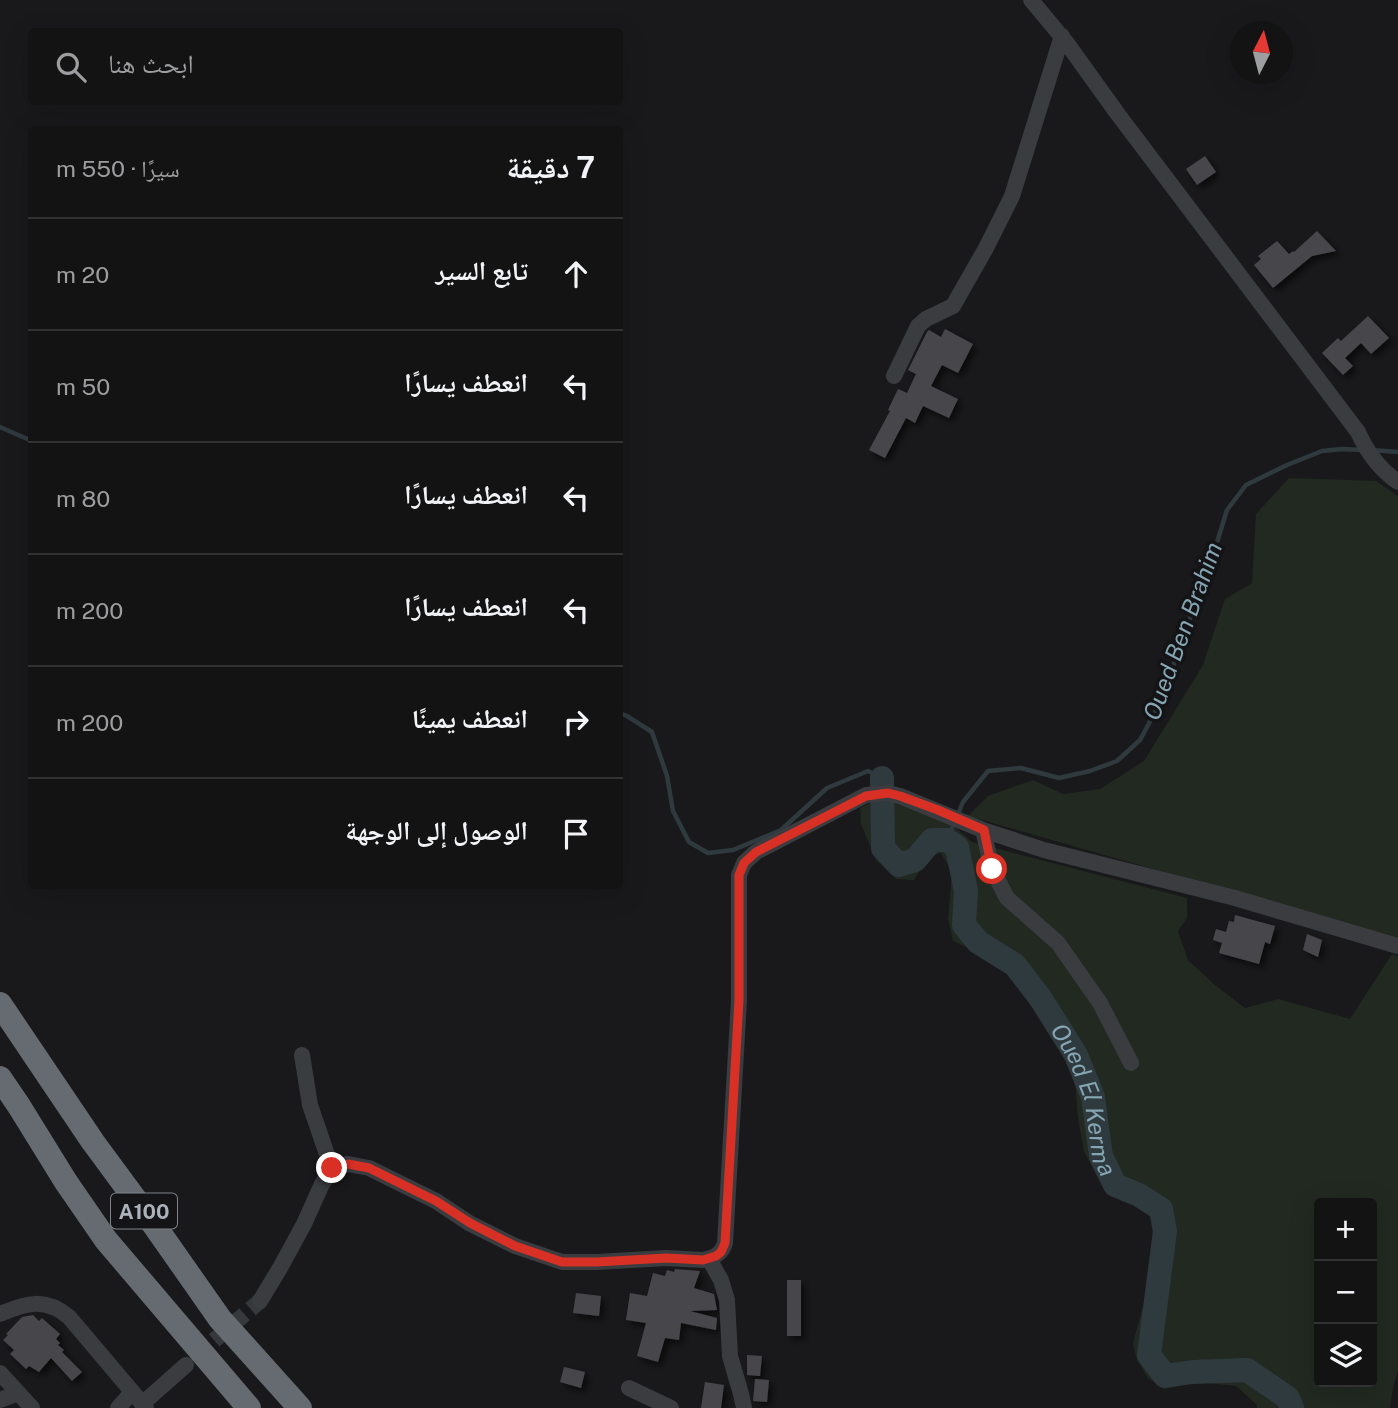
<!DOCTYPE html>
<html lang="ar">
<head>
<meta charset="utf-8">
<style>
	body { margin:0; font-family:"Public Sans","Noto Naskh Arabic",sans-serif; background:#202022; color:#f1f3f6; direction:rtl }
	.controls { position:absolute; right:21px; bottom:21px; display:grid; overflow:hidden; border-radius:7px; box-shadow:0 7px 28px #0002 }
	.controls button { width:63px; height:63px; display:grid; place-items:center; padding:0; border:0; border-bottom:2px solid #323234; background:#131314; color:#f1f3f6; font:35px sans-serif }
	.compass { position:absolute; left:1230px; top:21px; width:63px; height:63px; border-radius:50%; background:#131314; box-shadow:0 7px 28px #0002; rotate:6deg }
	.stop { position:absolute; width:21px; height:21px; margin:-16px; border:5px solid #d93025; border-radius:50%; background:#fff }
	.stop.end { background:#d93025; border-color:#fff; box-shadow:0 2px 7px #0008 }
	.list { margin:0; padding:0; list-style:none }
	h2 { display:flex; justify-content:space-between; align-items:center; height:91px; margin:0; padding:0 28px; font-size:30px }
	h2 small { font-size:23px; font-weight:400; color:#9d9ea0 }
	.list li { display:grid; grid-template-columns:46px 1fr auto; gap:21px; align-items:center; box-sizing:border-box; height:112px; padding:0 28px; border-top:2px solid #323234 }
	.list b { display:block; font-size:26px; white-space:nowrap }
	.list em { font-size:23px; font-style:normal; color:#9d9ea0 }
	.icon { flex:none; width:38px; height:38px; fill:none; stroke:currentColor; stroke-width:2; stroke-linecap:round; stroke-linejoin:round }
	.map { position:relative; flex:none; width:1398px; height:1408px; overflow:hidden; direction:ltr }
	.search { position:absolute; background:#131314; box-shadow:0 7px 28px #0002; left:28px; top:28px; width:595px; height:77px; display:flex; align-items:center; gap:18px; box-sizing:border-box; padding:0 24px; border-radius:7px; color:#9d9ea0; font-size:26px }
	.panel { position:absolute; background:#131314; box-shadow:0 7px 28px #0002; left:28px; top:126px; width:595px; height:763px; border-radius:7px; direction:rtl }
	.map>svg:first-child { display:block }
</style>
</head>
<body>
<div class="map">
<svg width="1398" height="1408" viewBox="0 0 1398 1408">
	<defs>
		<filter id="shadow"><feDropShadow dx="4" dy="4" stdDeviation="3.5" flood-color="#0009"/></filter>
	</defs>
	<rect width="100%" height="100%" fill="#19191b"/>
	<path fill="#212921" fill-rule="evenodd" d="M1289 478 1376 481 1398 496V939L968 816 988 796 1033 780 1063 794 1100 789 1144 761 1203 665 1225 599 1252 583 1256 514Z
		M878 799 910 805 956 828 972 842 1187 898V918L1178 931 1188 960 1215 985 1245 1008 1278 999 1350 1019 1392 954 1398 956V1371L1393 1388 1390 1408H1257V1405L1236 1386 1197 1382 1164 1389 1148 1378 1137 1360 1133 1343 1148 1288 1157 1229 1152 1208 1117 1198 1096 1175 1084 1151 1078 1119 1074 1069 1049 1026 1011 972 990 958 953 941 948 919 952 873 941 853 929 856 914 880 896 879 876 860 861 824 860 808ZM1319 1203H1372V1382H1319Z"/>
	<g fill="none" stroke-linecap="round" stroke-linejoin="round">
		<path stroke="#2f3a3f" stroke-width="4.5" d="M0 427 32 441
			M1371 450 1398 452
			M620 713 627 716 652 732 667 776 673 811 689 842 708 853 733 850 781 830 827 788 868 771 882 778
			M947 840 963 802 988 771 1021 768 1059 778 1090 771 1117 761 1140 740 1159 705 1214 552 1227 510 1246 485 1287 465 1322 451 1342 449 1362 450"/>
		<path stroke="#2f3a3f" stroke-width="24" id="s1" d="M882 778 883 848 899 865 915 860 932 840H947L957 847 966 891 964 925 978 942 1015 965 1041 999 1076 1055 1093 1097 1101 1156 1115 1185 1139 1195 1161 1209 1165 1231 1149 1355 1165 1376 1192 1372 1247 1370 1288 1398 1292 1408"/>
	</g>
	<path fill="#46474b" filter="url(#shadow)" d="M1205 156 1216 172 1197 185 1186 169Z
		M1317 231 1336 251 1312 256 1273 288 1254 265 1261 259 1258 256 1277 241 1289 254 1293 251 1294 252Z
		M1368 316 1389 338 1371 354 1361 343 1345 358 1353 366 1343 375 1322 353 1338 338 1341 341Z
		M945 329 973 344 958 373 942 365 931 386 958 399 949 418 923 406 915 423 906 418 885 458 869 450 890 411 888 410 898 389 907 393 916 374 908 370 927 332 929 330 941 337Z
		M1235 915 1275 926 1270 944 1265 942 1259 964 1219 953 1222 943 1213 940 1216 929 1226 932 1229 921 1234 922Z
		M1307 934 1322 940 1318 957 1303 950Z
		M675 1269 700 1271 694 1288 714 1294 717 1310 690 1311 717 1318 716 1330 681 1323 679 1340 665 1338 658 1362 637 1356 646 1323 626 1320 630 1293 647 1296 653 1273 665 1276 667 1270 674 1272Z
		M787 1280H801V1336H787Z
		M576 1293 601 1296 599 1316 573 1313Z
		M33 1315 39 1321 42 1318 60 1334 56 1339 60 1343 58 1345 64 1350 62 1352 82 1372 72 1381 51 1358 39 1372 29 1366 26 1369 10 1354 14 1350 3 1340 8 1335 6 1334 22 1317Z
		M747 1355 762 1356 760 1376 747 1375Z
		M564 1367 585 1372 581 1388 560 1382Z
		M755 1379 769 1380 767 1402 753 1401Z
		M705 1382 724 1385 721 1408H701Z"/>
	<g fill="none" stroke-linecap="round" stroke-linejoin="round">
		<path stroke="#36383b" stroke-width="16" stroke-dasharray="16 8" stroke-linecap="butt" d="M196 1356 260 1301"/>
		<path stroke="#3a3c40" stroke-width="16" d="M1031 0 1066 42 1117 113 1358 432C1367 452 1379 469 1398 482
			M894 376 918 326 926 319 953 306 986 248 1012 196 1062 36
			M983 830 992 869 1007 898 1058 943 1100 1003 1131 1063
			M302 1055 310 1105 332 1169
			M709 1259 721 1280 727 1300 730 1356 741 1394 744 1408
			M260 1301 280 1268 304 1224 322 1184 332 1169 348 1164 369 1168 436 1201 469 1223 515 1246 562 1262H597L666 1258 703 1260C714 1258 722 1254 725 1243L739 1000V875L744 863 756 852 866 795 888 793 900 796 983 830 1044 850 1235 898 1398 946
			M0 1314C26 1303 45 1297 69 1317L146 1408
			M0 1373 32 1408
			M629 1388 671 1408
			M0 1400 18 1393
			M142 1404 186 1365
			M118 1408 132 1392"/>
		<path stroke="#666b71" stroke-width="24" d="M0 1004 93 1142 152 1222 220 1319 300 1408
			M0 1078 19 1106 66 1182 106 1240 249 1408"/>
	</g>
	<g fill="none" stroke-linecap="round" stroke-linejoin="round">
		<path stroke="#d93025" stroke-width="9" d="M332 1168 348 1164 369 1168 436 1201 470 1223 515 1246 562 1262H597L666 1258 703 1260 716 1256 721 1252 725 1243 739 1000V875L744 863 756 852 866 796 888 793 900 796 938 810 984 830 992 869"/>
	</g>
	<g text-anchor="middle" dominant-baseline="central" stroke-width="7" stroke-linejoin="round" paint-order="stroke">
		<rect fill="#141416" stroke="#7e8389" stroke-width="2" x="111" y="1193.5" width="66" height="35" rx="5"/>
		<g font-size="21" font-weight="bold" fill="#acb2ba">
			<text x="144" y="1211">A100</text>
		</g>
		<g font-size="24" font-style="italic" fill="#85a5b3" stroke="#141416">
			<text transform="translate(1182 631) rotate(-70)">Oued Ben Brahim</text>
			<text stroke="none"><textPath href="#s1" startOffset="462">Oued El Kerma</textPath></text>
		</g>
	</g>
</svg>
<div class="controls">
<button>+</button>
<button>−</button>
<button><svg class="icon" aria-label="layers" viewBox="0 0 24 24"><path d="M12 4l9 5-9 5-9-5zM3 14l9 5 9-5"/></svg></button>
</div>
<svg class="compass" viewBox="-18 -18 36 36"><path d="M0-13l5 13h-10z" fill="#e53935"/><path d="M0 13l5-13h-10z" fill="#9d9ea0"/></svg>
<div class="stop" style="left:992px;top:869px"></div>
<div class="stop end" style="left:332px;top:1168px"></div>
<div class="search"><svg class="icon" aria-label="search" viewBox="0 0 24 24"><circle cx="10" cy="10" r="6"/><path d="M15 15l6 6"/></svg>ابحث هنا</div>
<section class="panel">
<h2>7 دقيقة<small>سيرًا · 550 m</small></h2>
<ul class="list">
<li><svg class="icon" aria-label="ahead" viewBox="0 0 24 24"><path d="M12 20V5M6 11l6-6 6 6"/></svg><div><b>تابع السير</b></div><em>20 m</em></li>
<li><svg class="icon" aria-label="left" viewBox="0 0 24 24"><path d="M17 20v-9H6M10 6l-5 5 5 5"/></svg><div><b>انعطف يسارًا</b></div><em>50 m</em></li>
<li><svg class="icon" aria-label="left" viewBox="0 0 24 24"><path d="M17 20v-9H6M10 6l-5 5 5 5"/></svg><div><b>انعطف يسارًا</b></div><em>80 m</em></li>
<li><svg class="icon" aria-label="left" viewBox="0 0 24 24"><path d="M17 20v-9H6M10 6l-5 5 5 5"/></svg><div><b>انعطف يسارًا</b></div><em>200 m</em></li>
<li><svg class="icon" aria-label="right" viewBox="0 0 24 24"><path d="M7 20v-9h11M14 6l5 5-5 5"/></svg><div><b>انعطف يمينًا</b></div><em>200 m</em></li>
<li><svg class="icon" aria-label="arrive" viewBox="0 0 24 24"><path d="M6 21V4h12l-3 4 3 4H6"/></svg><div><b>الوصول إلى الوجهة</b></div></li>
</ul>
</section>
</div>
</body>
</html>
